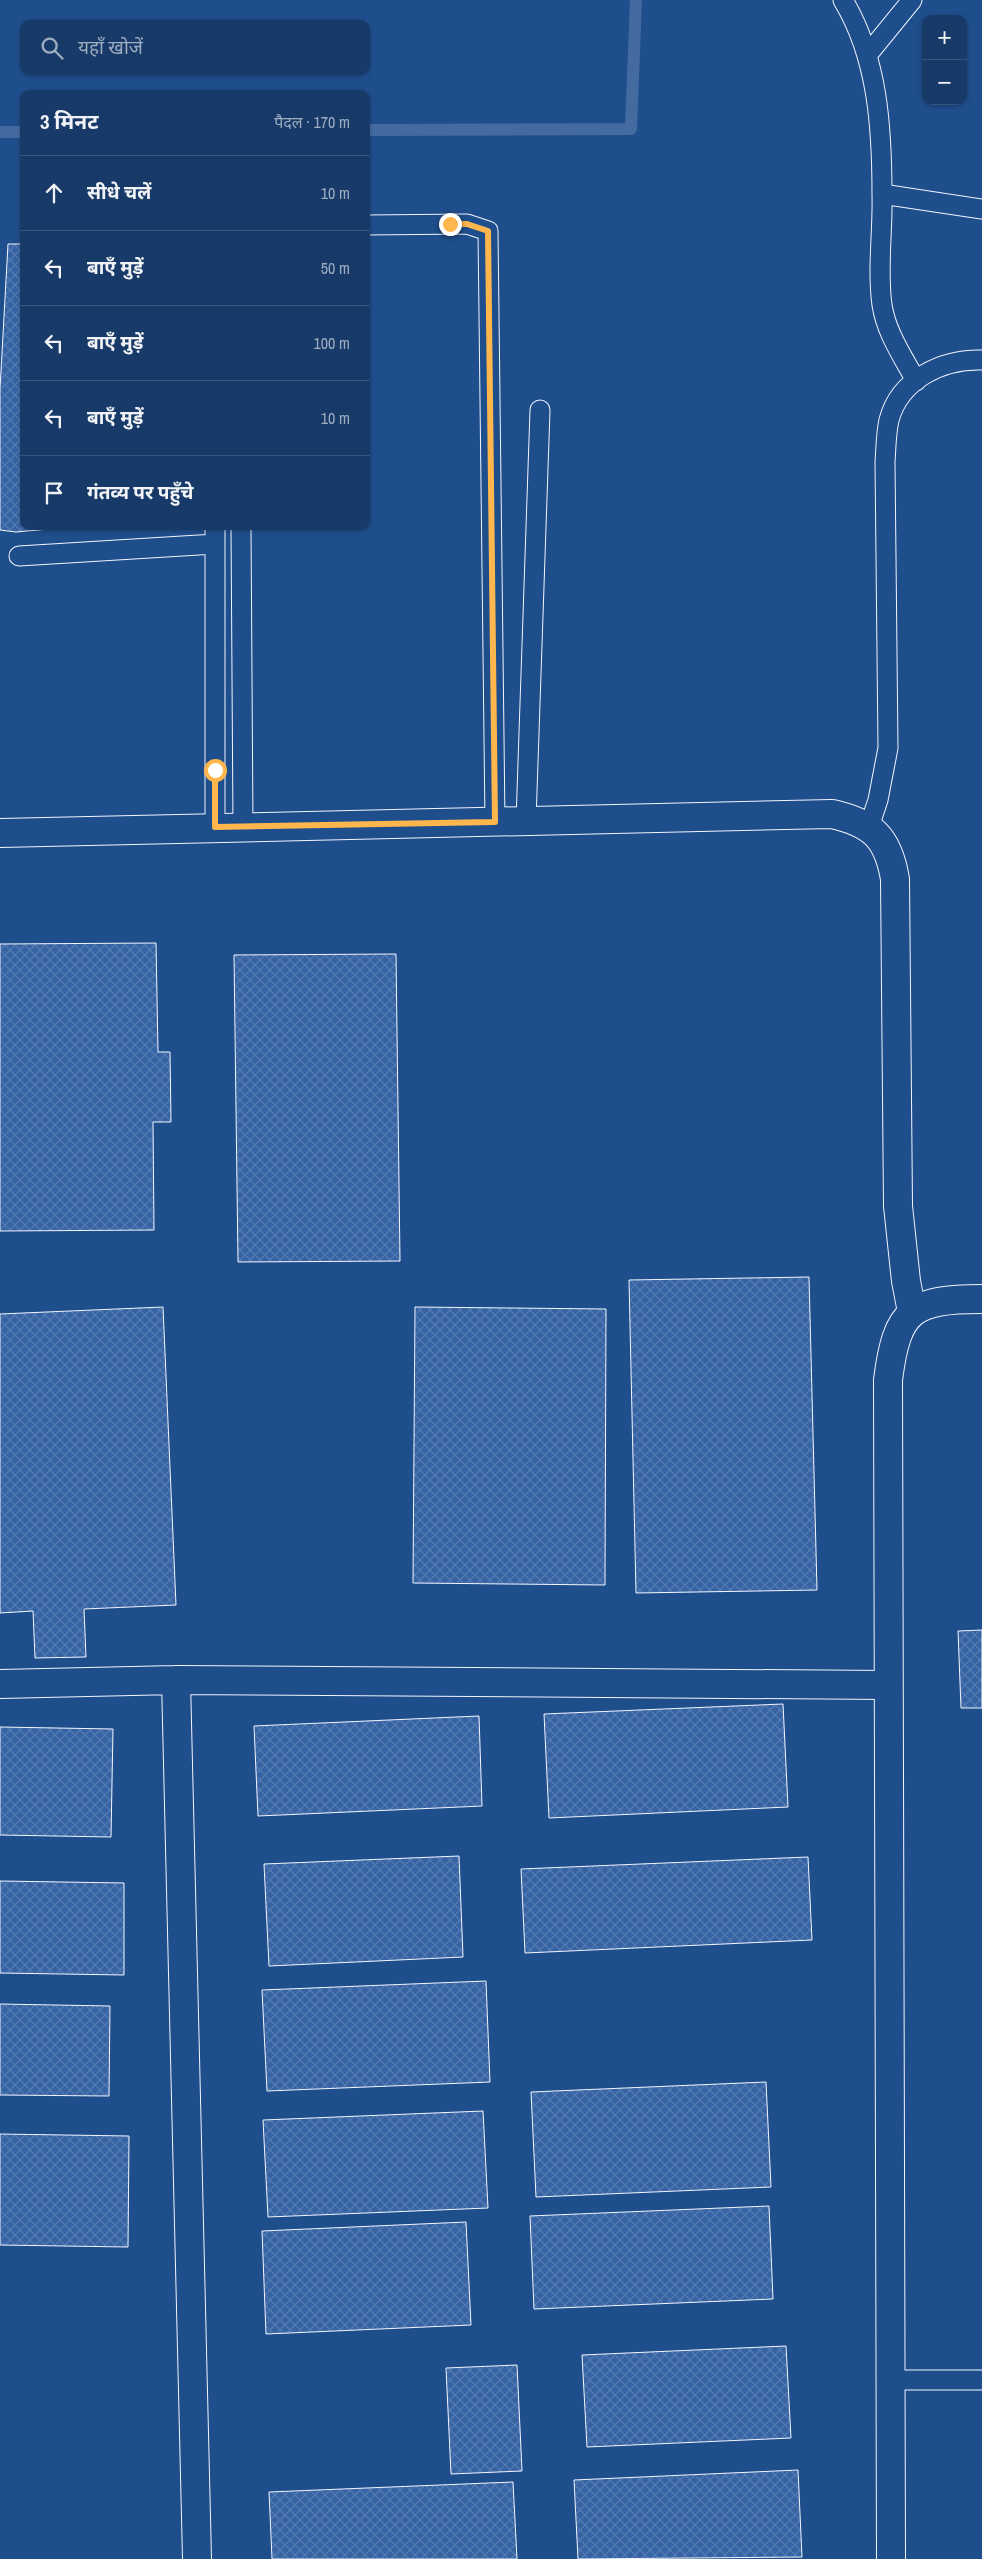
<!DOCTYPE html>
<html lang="hi">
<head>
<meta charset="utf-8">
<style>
	body { margin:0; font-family:"Archivo Narrow","Noto Sans Devanagari",sans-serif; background:#20416f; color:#f1f3f6 }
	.controls { position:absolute; right:15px; top:15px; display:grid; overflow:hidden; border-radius:10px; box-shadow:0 1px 4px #0004 }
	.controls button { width:45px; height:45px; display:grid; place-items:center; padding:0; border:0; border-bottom:1px solid #36547d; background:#173a69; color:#f1f3f6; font:25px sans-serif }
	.stop { position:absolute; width:15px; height:15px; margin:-11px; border:4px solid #ffb74d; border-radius:50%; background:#fff }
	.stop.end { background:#ffb74d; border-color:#fff; box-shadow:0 1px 5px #0008 }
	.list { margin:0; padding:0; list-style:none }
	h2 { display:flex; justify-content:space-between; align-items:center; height:65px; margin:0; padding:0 20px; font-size:21px }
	h2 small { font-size:16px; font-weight:400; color:#9eadc0 }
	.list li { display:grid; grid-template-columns:32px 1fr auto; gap:15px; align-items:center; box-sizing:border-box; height:75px; padding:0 20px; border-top:1px solid #36547d }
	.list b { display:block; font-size:19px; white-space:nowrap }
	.list em { font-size:16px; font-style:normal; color:#9eadc0 }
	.icon { flex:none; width:28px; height:28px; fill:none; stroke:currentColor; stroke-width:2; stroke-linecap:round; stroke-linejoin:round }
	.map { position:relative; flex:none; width:982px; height:2559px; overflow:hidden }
	.search { position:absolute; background:#173a69; box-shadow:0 1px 4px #0004; left:20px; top:20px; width:350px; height:55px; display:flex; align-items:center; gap:12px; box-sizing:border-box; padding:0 18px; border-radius:10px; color:#9eadc0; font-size:19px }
	.panel { position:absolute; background:#173a69; box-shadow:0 1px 4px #0004; left:20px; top:90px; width:350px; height:440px; border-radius:10px }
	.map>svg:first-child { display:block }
</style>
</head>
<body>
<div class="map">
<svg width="982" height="2559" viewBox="0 0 982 2559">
	<defs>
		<pattern id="building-cross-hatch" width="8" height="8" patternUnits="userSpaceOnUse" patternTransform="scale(1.25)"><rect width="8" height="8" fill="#3563a3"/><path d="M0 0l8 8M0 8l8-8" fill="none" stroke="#537ab1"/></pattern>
	</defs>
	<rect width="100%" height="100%" fill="#1f4e8c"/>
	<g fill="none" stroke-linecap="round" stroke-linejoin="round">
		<path stroke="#446ba0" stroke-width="12" d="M366 130 631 129 636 0
			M0 132H24"/>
	</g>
	<path fill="url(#building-cross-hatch)" stroke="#f2f6ff" d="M8 244H24V526H83L16 532 0 530V389Z
		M156 943 158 1052H170L171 1122H153L154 1230 0 1231V944Z
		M396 954 400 1261 238 1262 234 955Z
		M809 1277 817 1590 636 1593 629 1280Z
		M163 1307 176 1605 84 1609 86 1657 35 1658 33 1611 0 1613V1314Z
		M415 1307 606 1309 605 1585 413 1583Z
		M982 1630V1708H961L958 1631Z
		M783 1704 788 1807 549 1818 544 1714Z
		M479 1716 482 1806 258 1816 254 1726Z
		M0 1727 113 1729 111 1837 0 1835Z
		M459 1856 463 1957 269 1966 264 1864Z
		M808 1857 812 1940 525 1953 521 1869Z
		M0 1881 124 1883V1975L0 1973Z
		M486 1981 490 2082 267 2091 262 1990Z
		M0 2004 110 2006 109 2096 0 2095Z
		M766 2082 771 2187 536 2197 531 2092Z
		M483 2111 488 2208 268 2217 263 2120Z
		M0 2134 129 2136 128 2247 0 2245Z
		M769 2206 773 2299 534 2309 530 2216Z
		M466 2222 471 2325 266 2334 262 2231Z
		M786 2346 791 2438 587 2447 582 2355Z
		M517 2365 522 2471 451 2474 446 2368Z
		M798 2470 802 2557 578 2559 574 2480Z
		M513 2482 517 2559H272L269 2492Z"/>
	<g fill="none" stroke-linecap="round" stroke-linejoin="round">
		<g stroke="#f2f6ff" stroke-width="21">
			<path id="lane" d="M843 0C878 58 882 128 882 195 883 231 877 268 882 305 886 332 903 357 916 381
				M868 54 912 0
				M882 194 982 209
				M366 225 467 224 488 231 495 822
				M241 526 243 827
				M19 556 215 544
				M526 821 540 410
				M215 827V526
				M869 827 878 800 888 748 885 462C886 448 886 433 889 420 900 379 942 359 982 360
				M890 2380H982"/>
		</g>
		<g stroke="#f2f6ff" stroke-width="30">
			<path id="street" d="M0 833 832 814C872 823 888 837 895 879L898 1206 906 1281 912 1312
				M176 1680 197 2559
				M0 1684 176 1680 888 1685"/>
		</g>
		<g stroke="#f2f6ff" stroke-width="30">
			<path id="secondary" d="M891 2559 888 1380C897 1309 912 1299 982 1299"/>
		</g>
		<use href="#lane" stroke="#1f4e8c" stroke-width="19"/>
		<use href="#street" stroke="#1f4e8c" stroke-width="28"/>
		<use href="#secondary" stroke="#1f4e8c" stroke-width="28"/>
	</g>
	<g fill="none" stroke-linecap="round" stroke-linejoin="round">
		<path stroke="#ffb74d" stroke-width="6" d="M215 770V827L495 822 488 231 467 224H450"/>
	</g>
</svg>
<div class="controls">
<button>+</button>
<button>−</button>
</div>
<div class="stop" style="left:215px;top:770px"></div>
<div class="stop end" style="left:450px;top:224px"></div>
<div class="search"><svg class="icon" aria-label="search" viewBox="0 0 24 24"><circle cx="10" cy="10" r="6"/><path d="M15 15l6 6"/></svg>यहाँ खोजें</div>
<section class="panel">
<h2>3 मिनट<small>पैदल · 170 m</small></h2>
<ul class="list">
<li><svg class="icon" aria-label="ahead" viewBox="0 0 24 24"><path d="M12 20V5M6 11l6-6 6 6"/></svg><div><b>सीधे चलें</b></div><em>10 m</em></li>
<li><svg class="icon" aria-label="left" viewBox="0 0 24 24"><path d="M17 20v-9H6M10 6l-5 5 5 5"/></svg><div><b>बाएँ मुड़ें</b></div><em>50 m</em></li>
<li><svg class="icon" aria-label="left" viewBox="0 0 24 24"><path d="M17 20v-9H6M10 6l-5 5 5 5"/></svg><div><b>बाएँ मुड़ें</b></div><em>100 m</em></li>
<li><svg class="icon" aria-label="left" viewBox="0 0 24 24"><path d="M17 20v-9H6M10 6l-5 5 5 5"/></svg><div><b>बाएँ मुड़ें</b></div><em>10 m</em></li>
<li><svg class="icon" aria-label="arrive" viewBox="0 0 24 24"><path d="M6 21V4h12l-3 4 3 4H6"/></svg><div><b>गंतव्य पर पहुँचे</b></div></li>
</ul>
</section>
</div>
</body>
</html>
